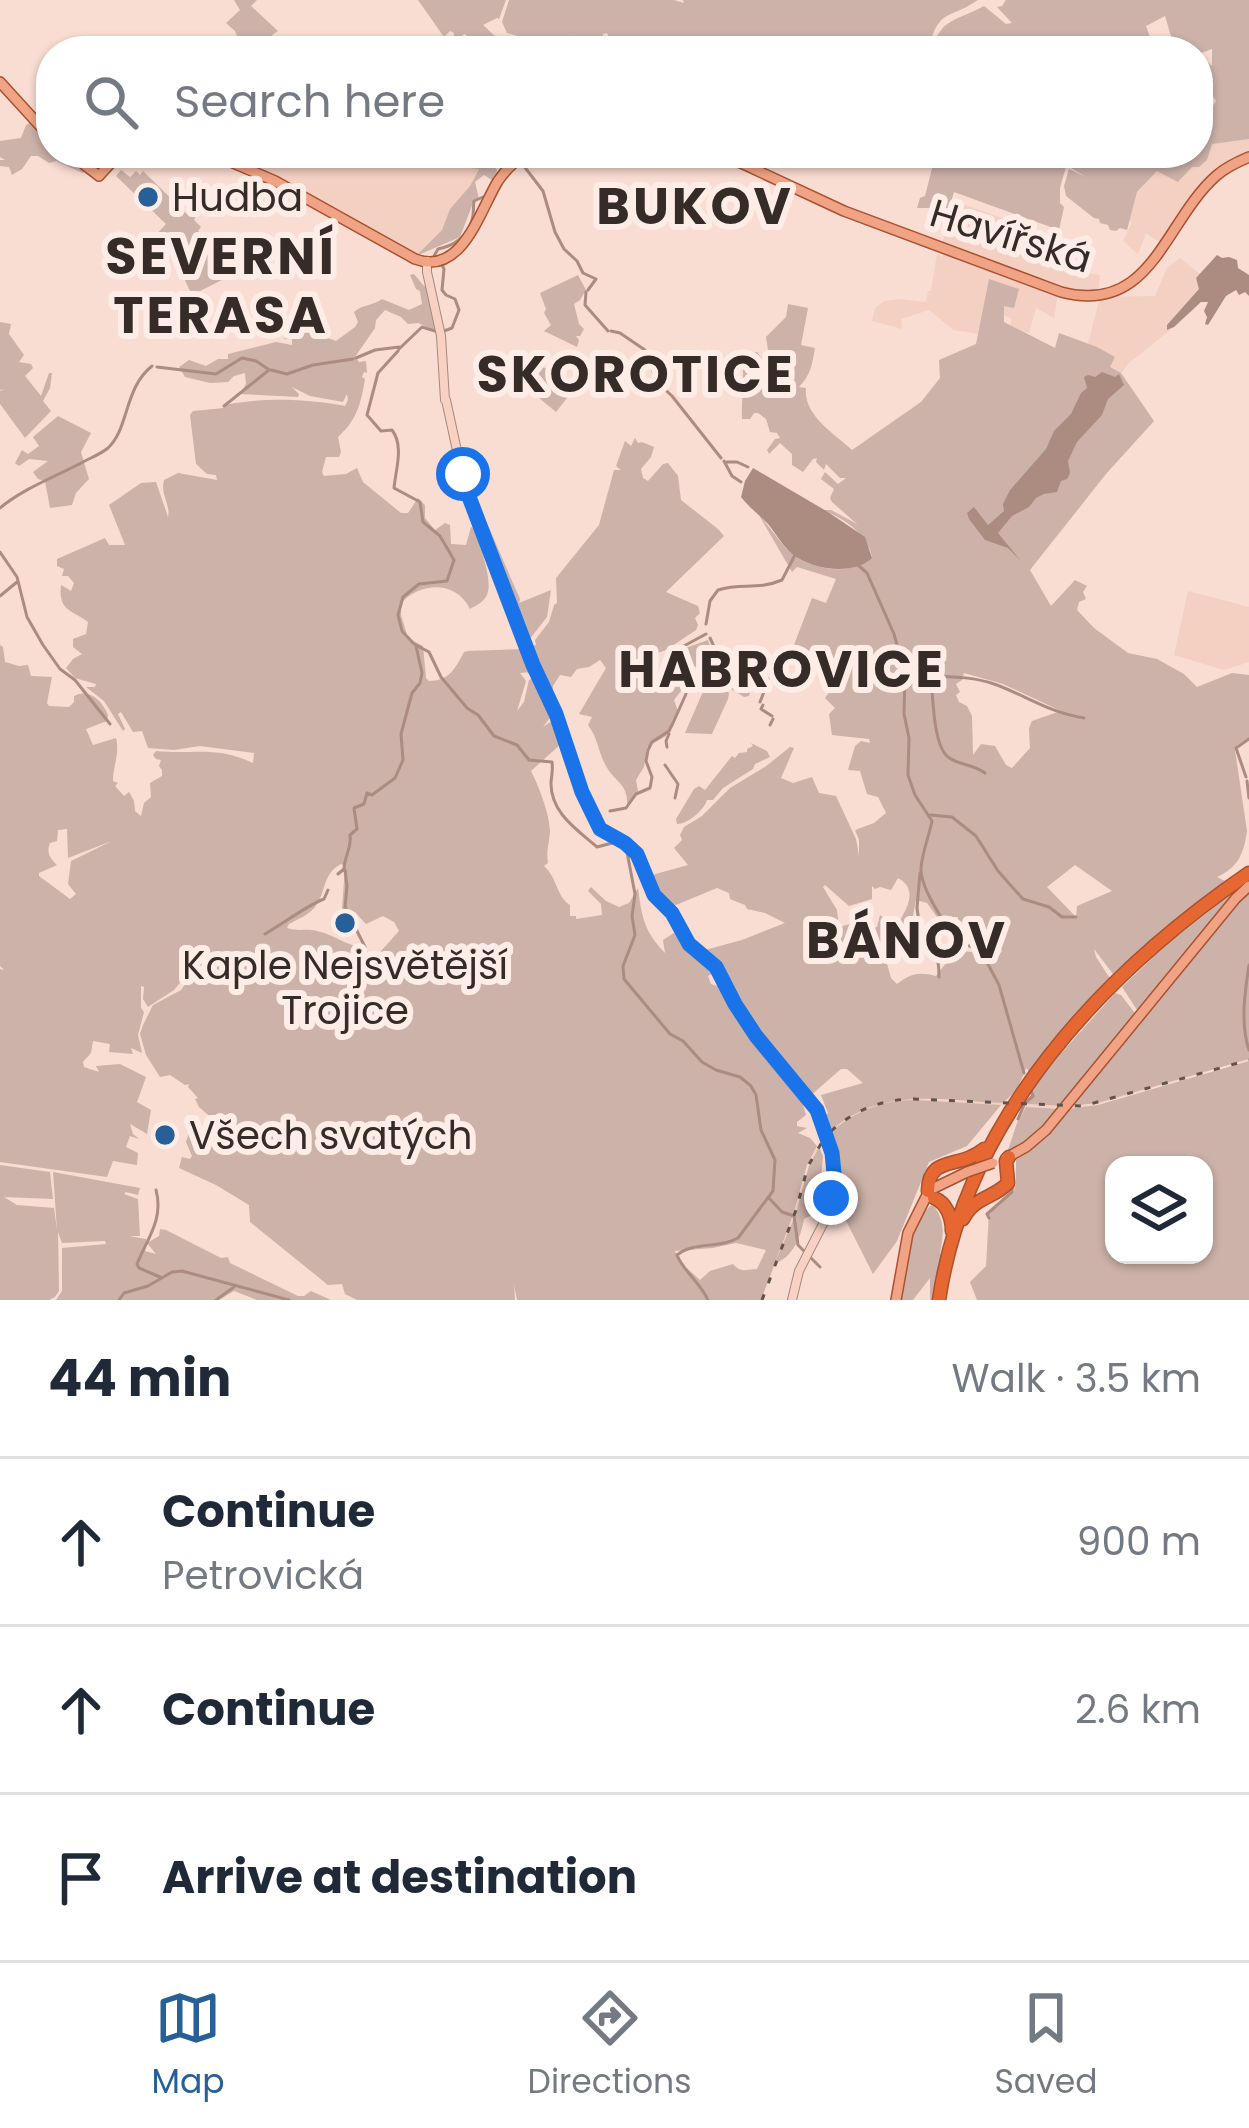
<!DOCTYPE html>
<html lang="en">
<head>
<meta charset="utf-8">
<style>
	body { margin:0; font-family:Poppins,sans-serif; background:#f2f2f3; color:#1f2937 }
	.controls { position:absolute; right:36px; bottom:36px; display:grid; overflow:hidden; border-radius:24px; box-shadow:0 3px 9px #0004 }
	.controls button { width:108px; height:108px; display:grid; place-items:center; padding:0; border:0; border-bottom:3px solid #e0e1e3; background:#fff; color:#1f2937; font:60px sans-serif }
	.stop { position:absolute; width:36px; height:36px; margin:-27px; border:9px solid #1a73e8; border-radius:50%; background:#fff }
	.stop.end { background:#1a73e8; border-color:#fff; box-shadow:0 3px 12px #0008 }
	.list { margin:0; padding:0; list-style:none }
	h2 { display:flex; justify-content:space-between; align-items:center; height:156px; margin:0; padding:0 48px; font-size:51px }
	h2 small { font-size:39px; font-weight:400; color:#747a83 }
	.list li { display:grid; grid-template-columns:78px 1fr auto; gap:36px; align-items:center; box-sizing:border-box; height:168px; padding:0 48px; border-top:3px solid #e0e1e3 }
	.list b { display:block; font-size:45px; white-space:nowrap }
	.list p { margin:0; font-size:39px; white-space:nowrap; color:#747a83 }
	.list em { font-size:39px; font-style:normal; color:#747a83 }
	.icon { flex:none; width:66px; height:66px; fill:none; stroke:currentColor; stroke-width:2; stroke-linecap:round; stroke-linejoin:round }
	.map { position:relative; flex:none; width:1249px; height:1300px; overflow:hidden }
	.search { position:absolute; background:#fff; box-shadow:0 3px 9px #0004; left:36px; right:36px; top:36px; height:132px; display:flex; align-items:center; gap:30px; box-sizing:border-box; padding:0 42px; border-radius:48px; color:#747a83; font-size:45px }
	.sheet { height:660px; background:#fff }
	nav { display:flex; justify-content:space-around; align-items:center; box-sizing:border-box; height:168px; border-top:3px solid #e0e1e3; background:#fff; font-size:33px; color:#747a83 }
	nav a { display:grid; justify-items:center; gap:6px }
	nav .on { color:#276098 }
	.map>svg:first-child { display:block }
</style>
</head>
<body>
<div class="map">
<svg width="1249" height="1300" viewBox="0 0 1249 1300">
	<rect width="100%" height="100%" fill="#f9dcd2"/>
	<path fill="#f3d0c2" d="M1244 138 1249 139V155L1225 165 1163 245 1146 233 1138 254 1123 241 1132 222 1129 220 1137 193 1157 170 1192 167 1208 152 1212 144Z
		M241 153H360L388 160 393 164 420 162 479 168 470 186 450 209 442 230 416 256 290 184 239 161Z
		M954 201 1059 238 1057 268 1100 275 1098 292 1058 289 942 245Z
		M945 252 1058 294 1054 318 1036 308 1029 333 1010 326 1012 319 1003 315 1004 306 990 279 980 334 953 330 929 310 901 319 902 329 872 321 875 308 884 301 899 299 926 302 928 291H931L937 254 942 257Z
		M1180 258 1200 274 1196 278 1200 289 1167 329 1170 330 1129 363 1121 373 1109 367 1115 357 1088 344 1100 297 1155 296 1167 268Z
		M1188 591 1249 607V662L1224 670 1174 655Z
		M1249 1059 1088 1107 1061 1109 903 1100 861 1111 831 1132 815 1154 795 1216 761 1300 793 1215 813 1153 830 1131 860 1109 903 1098 1061 1106 1088 1105Z"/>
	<path fill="#ccb2a8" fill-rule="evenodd" d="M234 0H257L251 6 278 31 272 35 279 46 294 47 298 51H243L235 31 226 23 240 10Z
		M418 0H506L499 19 497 18 483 25 496 37 513 45 507 48 508 51H482L465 34 462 35 465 42 456 50 453 49 457 42 454 39V33L450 31 444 37Z
		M509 0H674L684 3 683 0H978C947 21 939 7 928 51H643L627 45 625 40 609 38 607 33 603 34V38L582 41C563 30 568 39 551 42 537 45 520 36 507 33L502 22Z
		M1006 0H1249V139L1212 144 1207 160 1199 167H1192L1178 182 1157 171 1137 192 1127 230 1120 228 1116 231 1110 230 1108 225 1100 223 1099 219 1094 218 1066 196 1064 186 1069 169 1086 177 1071 168 1077 153H1198V89L1212 107 1216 101 1198 71V55L1212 66V49L1201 53 1188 45 1177 47 1173 43 1165 16 1146 26 1151 40 1156 44 1155 51H932C940 17 958 21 984 6L1006 24 1012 23 997 7 1002 6Z
		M31 122 51 141V153H65L85 171 83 173 56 161 49 163 38 156H31L22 169 12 175 9 167 0 166V160H5L0 157V141L21 138 26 125Z
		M360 153H477L494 165 497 171 492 180 484 175 475 182 479 199 473 203 460 237 416 256 442 230 450 209 470 186 479 169 420 162 393 164 388 160Z
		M936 153C968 153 1044 145 1067 163L1060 188V203L1064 207 1059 230 954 192 946 218 941 215V208H917L920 198 925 196Z
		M121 170 130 177 136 171 140 175 143 171 190 217 194 214 196 216 194 220 201 227 198 231 206 239 226 278 192 295 171 251 154 237 166 224 116 176Z
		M414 274 424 286 429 285 437 331 418 323 408 324 401 317 385 310 376 320 375 328 355 357 359 362 366 361 367 373 364 372 362 377 365 379C361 403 357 420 338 437L341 452 339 457H326L322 472 324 476 346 474 357 468 363 482 401 513H408L418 498 425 505V518L435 530 445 523 450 525 451 544 466 545 471 527 474 528C479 545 495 582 486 597 482 603 475 606 470 609 456 580 421 582 401 603V615L408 638 423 646 426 678 429 681C449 681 455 669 464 652L468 651 526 649 532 672 520 673 526 681 517 711 524 702 529 680 536 677 552 715 543 727 552 721 557 724 562 743 531 771C539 787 550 815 550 832 549 844 546 851 548 863L544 866C557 877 556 896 570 905V916H576V919L602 915 601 904 588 891 591 887 606 901 619 907 629 903 638 888C642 918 644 931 665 953L663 940 677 931 678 938 681 936 712 965 715 972 708 976 711 984 717 986 715 976 719 975V982L799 1092 806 1115 797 1122V1126L807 1128 798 1133 810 1138 817 1146 807 1165 793 1215 761 1300H517L514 1285 515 1300H357L345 1294 342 1284 328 1285 250 1222 249 1205 216 1185 179 1168 182 1157 190 1159 192 1156 186 1142 191 1127 210 1132 215 1121 199 1107 195 1099 198 1098 188 1087 189 1084 185 1085 170 1075 160 1077 146 1055 140 1034 143 1025 153 1005 181 990 191 976 188 973 174 990 148 1007 143 999 144 987 141 986V1008L144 1012 138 1035 142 1053 131 1048 133 1054 109 1052 110 1044 93 1041 91 1053 83 1062 84 1067 99 1072 96 1066 120 1064 146 1077 137 1102 151 1110 147 1134 130 1124 133 1134 139 1139 130 1136 126 1147 138 1153 137 1165 113 1161 107 1177 0 1162V969L4 970 0 966V645L3 647 5 662 19 666 28 665 31 676 52 677 47 703 49 706 69 707 74 702V696C89 688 102 700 108 715L107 721 86 729 93 745 116 738C120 753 113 766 113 781L118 783 115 786 124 796 129 792 134 801 135 811 141 816 144 803 151 797 150 783 162 776V770L159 766 161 760 156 759 153 755 156 751C194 755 215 745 253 763L254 753 200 746 174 750 148 748 142 731 133 732 121 712 118 714 125 729 123 731 104 701 86 687H95L96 684 75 678 66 668 73 659 82 654 73 647V639L86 634 88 622C72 610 58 611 61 585L71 591 74 583 68 576H62L64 569 57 566V559L105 538 109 545H125L109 505 141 483 156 482 168 517C171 505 160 494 164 480L178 473 217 480 216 475 207 474 196 464 190 415 193 411 224 408 225 405C263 397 308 399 345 406L348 400 347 394 343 402 310 396 292 387 299 394 298 397 240 394 246 384 245 373 234 376 228 382 210 383 185 377 179 367 189 360 206 366 218 359H228V354L276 342 292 345V339H283L309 331 336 341 355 327 358 322 354 312C363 304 373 306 382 299L409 310 422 304 420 291 416 289 410 275ZM67 829 68 858 112 841 71 861 68 884 76 894 70 899 39 876V873L57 865C50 858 46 853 50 843L57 841 58 830ZM341 864 345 866 342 909 355 912 366 924 383 916 394 922 399 931 381 951 382 958 376 963 365 948C346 946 335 935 317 931 305 928 299 932 287 928L289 924C298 919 309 915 315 907 327 891 322 874 341 864ZM736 1243 766 1250 757 1269C746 1269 742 1274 733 1264L710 1271 700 1280 679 1261 675 1251 713 1248Z
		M578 275 586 290 580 300 574 304 579 324 584 329 580 336H576L579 340 577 347 544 331 551 325 544 313 546 309 540 293Z
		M989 279 1019 289 1014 308 1004 306V322L1055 348 1059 333 1097 347 1115 357 1110 367 1121 373 1154 421 1106 474 1030 570 1051 606 1075 580 1087 586 1083 592 1086 599 1079 602 1077 610 1094 628 1128 653 1157 659 1184 674 1197 687 1232 673 1249 675V738L1237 745 1235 750 1247 831C1244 853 1238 868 1217 877L1227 882 1176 920 1113 974 1094 949 1096 957 1111 980 1031 1073 1026 1068C1021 1082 1015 1095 1002 1103 938 1100 881 1086 829 1132L823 1118 828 1113 821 1095 863 1083 847 1069H841L810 1096 756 1030 717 965 695 944 705 950 742 940 785 923 765 913 747 909 745 905 730 899 729 893 717 888 671 907 654 888 652 875 688 865 674 848 682 840 680 835 684 827 702 816 730 788 765 767 790 747 794 748 781 778 793 783 812 777 819 793 836 796 856 839 859 856V840L855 830 874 823 886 813 878 797 867 794 860 771 848 770 855 746 861 741 870 743 869 739 832 735 829 714 835 708 825 698 842 676 835 663 818 659 794 645 812 598 826 603 836 579 797 567 792 572 759 515C770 527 779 542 791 553 810 570 853 577 872 557 868 535 844 518 823 510H831L857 524 832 502 830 498 834 489 821 479 825 472 838 484 846 478H840L826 464 824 470 816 462 817 458 813 459 803 472 792 465V454L780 443 769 454 767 450 775 439 780 438 777 433 770 432 766 419 758 413H754L750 419H742C741 400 745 378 742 361L745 360 742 359V353L757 352 771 369 766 337 786 317 788 304 808 308 801 345 815 348C812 364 811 375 799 387L806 388C803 415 834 433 852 450L921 402 940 378 939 360 976 344ZM964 673 1003 684 1061 711 1032 721 1029 728 1030 748 1012 768 1006 765 995 746 981 744 973 755 972 716 967 706 959 702 956 695 960 692 956 684 962 680ZM1075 865 1112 891 1077 906 1076 917 1047 887ZM898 878C918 889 908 907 898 924L911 926 916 900 927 903 937 917H958V931L966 939 998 944 1002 951 995 961H986C965 941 951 956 936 976 919 972 912 973 897 984L891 978 886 960 894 950 895 927 880 915 877 927 871 929 863 936 861 921 839 927 837 910 823 887 825 885 849 906 872 899V886L875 889 880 887 891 890Z
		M0 322 11 324 9 334 24 355 19 362 31 364 33 368 25 376 41 396 49 373H52L50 388 43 401 51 411 25 438 0 404V391L4 389 0 390Z
		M539 365 578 384 556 412 521 383 535 366Z
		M58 416 91 433 81 452 89 479 76 493 72 505 50 508 45 481 38 479 33 472 48 461 29 459 19 466 15 463 22 450 28 454 39 446 33 437Z
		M635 438 638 443 642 442 654 447 651 457 641 469 643 478 648 481 663 464 668 463 678 476 681 500 718 529 724 536 666 592 698 606 700 613 695 618 698 625 696 630 666 650 631 662 623 675H646V686L650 688 651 679 671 657 675 658 677 651 708 640 710 646 707 653 710 657C724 656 749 665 755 677L749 696 744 697 689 663 685 664 681 691 674 700 678 711 666 736 647 747 644 767 636 780 638 791 627 808C629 782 615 784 605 764 598 751 598 738 588 725L592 717 579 714 606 668 600 660 589 667 577 669 571 677 560 675 553 686V700L530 650 531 646 536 645 535 640 549 622 554 605 557 603 556 578 599 525 614 470H621L616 466 625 441 631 446Z
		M480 507 520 599 519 603 551 590 547 617 529 640 516 603 513 602 475 510Z
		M708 680 729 693 728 699 712 734 685 733Z
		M751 743 767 751 770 757 755 764 753 769 723 788 713 800H707C704 810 688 824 677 824L676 819 694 789 699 786 705 790 732 756 735 758 739 753 747 752V749L753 746Z
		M1249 889V1059L1097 1103 1071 1106Z
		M1235 891 1139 1013 1122 987 1166 945Z
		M1115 993 1121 995 1138 1017 1063 1106 1027 1104 1035 1086 1058 1057Z
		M1249 1061V1300H977L970 1282 986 1266 989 1213 1013 1193 1016 1184V1157L1028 1153 1068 1109 1098 1105ZM1114 1165H1204V1255H1114Z
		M914 1100 1001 1105 967 1146 929 1162 897 1241 873 1274 838 1205 836 1161 830 1133C854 1112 881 1100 914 1100Z
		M1026 1107 1061 1109 1038 1135 1006 1156 1017 1123Z
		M819 1147 823 1156 821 1179 825 1199 823 1212 819 1216 812 1215 804 1219C801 1236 793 1258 775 1263L795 1216 809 1166Z
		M0 1165 50 1172 53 1199 4 1197 17 1205 54 1208 57 1230 53 1172 140 1188 138 1195 126 1192 124 1194 138 1199 140 1236H129L146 1239 145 1251 156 1254 147 1243 159 1236 160 1229 166 1230 221 1258 228 1257 230 1263 298 1296H304L311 1291 331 1300H257L234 1291 219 1300H56L62 1291V1248L106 1244 105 1241 62 1243 58 1232 59 1291 55 1297 49 1300H0Z
		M930 1206H934C946 1223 943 1236 940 1254L945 1252 935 1300H930V1278L913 1300H898C905 1268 907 1229 930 1206Z"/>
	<path fill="#ac8c80" d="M1217 255 1222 258 1229 257 1237 260 1238 268 1249 275V296L1245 292 1239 295 1236 290 1226 296 1208 325 1205 324 1207 317 1204 311 1208 302H1201L1174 327 1167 330V325L1199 289 1196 278Z
		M1102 372 1115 377 1119 374 1124 385 1108 399 1102 415 1077 442 1068 461 1070 473 1067 479 1061 481 1057 492 1044 494 1036 498 1029 507 1012 516 998 533 1021 561 1008 548 985 540 969 519 967 513 974 507 988 525 1004 511 1003 504 1010 490 1046 449 1054 431 1071 414 1081 393 1087 388 1084 377 1088 375 1095 377Z
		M753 468 828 512 865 537 872 558C853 576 812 570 792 554 783 546 776 534 768 524 759 515 749 507 741 497L745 481Z"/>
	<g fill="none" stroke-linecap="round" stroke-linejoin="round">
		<path stroke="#ac8c80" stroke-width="3" d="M520 161 543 191 555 232 564 249 577 261 583 273 596 279 588 290
			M501 166 502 168
			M434 256 438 249C453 246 468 237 472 220 474 214 473 208 474 201L483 197
			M441 263 444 269 442 290 446 295 455 299 459 310 452 328 444 331
			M586 292 585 305 608 331
			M611 331 620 333 645 350 657 382 672 396 721 458
			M399 349 422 327 435 331
			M398 351 378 373 367 415 381 431 392 430C404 446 396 468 394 488L420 502 423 522 440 536 454 560 447 581 419 584 403 597 398 615 402 631 414 644 429 652 441 677 467 708 478 715 494 736 517 745 529 760 552 762C553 768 552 775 551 782 550 812 576 829 597 847L616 842
			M356 358 375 350 399 347
			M157 367 216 374 242 358 256 361 268 369
			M271 370 287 374 313 365 353 359
			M224 406 269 370
			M724 461 732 476 741 482
			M727 462H737L748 467
			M0 508C24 488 55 477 83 462 90 458 101 454 108 448 129 429 124 388 152 366
			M0 552 17 577 27 617 43 645 60 669 75 680 110 724
			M859 566 867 573 894 634 905 675 904 714 909 738 908 775 915 795 932 821C929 836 922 853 921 868 920 887 948 933 963 943 969 947 974 947 980 949L999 985 1024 1073
			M0 596 17 582
			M706 624 710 601 718 590C742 582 756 591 782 580L796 553
			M710 638 717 653 769 679 760 702
			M908 675C938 678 965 674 994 684 1025 695 1050 713 1084 718
			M931 678C933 696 933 745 948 757 958 765 973 764 985 773
			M763 705 761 709 772 716
			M770 725 773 719
			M667 747 666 741 669 734
			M665 765 678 784 675 798
			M1246 777 1236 748 1249 739
			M1247 781 1249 798
			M610 811 626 808 636 794 650 788 652 777 646 761 648 750 652 742 669 731 673 723 686 694 688 666 671 653 706 634
			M931 815 952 817 976 836 998 871 1023 899 1049 907 1062 917H1076
			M627 852 635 894 632 916 635 935 623 966 624 979 670 1034 683 1041 702 1062 716 1070 740 1077 751 1086 756 1095 761 1130 775 1160 773 1191 738 1238C719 1249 694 1241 677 1255 683 1271 700 1282 708 1300
			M345 870 347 886 345 907 365 947
			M920 873 917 908 921 936C936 950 939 956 939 977
			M338 874 344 869C344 858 352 847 350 835L357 829 354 808 364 804 367 793 372 795 395 778 403 760 401 734 412 693 420 683 422 673 416 646
			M265 934C284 923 306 906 324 899L328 890
			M1249 965C1245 991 1240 1023 1249 1050
			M1018 1119 1025 1103 1033 1096 1031 1090
			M156 1190C164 1219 147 1239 137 1264L139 1268 160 1277
			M769 1198 782 1212 794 1216 798 1245 820 1267
			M989 1218 987 1214 1012 1192 1013 1174
			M119 1300 124 1293 148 1286 172 1272 182 1271 289 1300
			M216 1300 234 1287"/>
		<g stroke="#a4897f" stroke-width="10">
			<path id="secondary" d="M427 261V272L441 336 445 400
				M446 400 461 469 467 481 465 484 478 525 515 612 533 665 557 717 582 792 599 827 637 854 654 895 672 913 689 944 716 967 740 1013 760 1041 811 1101 826 1130 833 1164 831 1198 824 1222 799 1271 792 1300"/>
		</g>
		<g stroke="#a9522f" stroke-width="12">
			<path id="primary" d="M0 82 51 138
				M69 153 99 176
				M210 153 275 181 415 259C462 277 480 210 498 181 506 169 515 161 526 153
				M713 153 741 163 844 211 1061 292C1152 316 1164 222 1216 176 1226 167 1237 162 1249 157
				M99 176 120 153
				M1006 1158 1026 1147 1046 1130 1236 898 1249 886
				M934 1188 967 1172
				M896 1300 908 1233 928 1193"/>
		</g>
		<g stroke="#a9522f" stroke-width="15">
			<path id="highway" d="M1008 1183 1006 1161 1009 1157
				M928 1191C929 1154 959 1170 984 1149
				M934 1198C947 1203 952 1218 952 1231
				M963 1219C975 1196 993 1199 1008 1183
				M939 1300C966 1118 1102 974 1249 873"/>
		</g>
		<use href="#secondary" stroke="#f8d1c2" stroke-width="8"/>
		<use href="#primary" stroke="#f1a485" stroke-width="9"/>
		<use href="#highway" stroke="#e76733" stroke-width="12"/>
		<path stroke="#62534e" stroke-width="3" stroke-dasharray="6 12" stroke-linecap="butt" d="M831 1131C855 1110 882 1099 914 1099L1083 1106 1249 1060
			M762 1300 796 1210 808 1166 825 1137"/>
		<g stroke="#a9522f" stroke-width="12" stroke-linecap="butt">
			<path id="primary-bridge" d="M967 1172 993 1163"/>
		</g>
		<use href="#primary-bridge" stroke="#f1a485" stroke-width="9"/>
	</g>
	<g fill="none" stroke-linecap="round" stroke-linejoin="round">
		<path stroke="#1a73e8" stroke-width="15" d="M463 474V481L533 665 556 714 582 792 600 829 625 843 637 854 654 895 672 913 689 944 716 967 735 1004 756 1036 817 1110 832 1153 834 1173 831 1198"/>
	</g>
	<g fill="#276098" stroke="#feece6" stroke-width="4.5">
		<circle cx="148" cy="197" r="12"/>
		<circle cx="345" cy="923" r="12"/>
		<circle cx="165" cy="1135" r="12"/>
	</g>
	<g text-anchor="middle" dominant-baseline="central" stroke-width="12" stroke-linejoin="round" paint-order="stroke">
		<g font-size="39" fill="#352b27" stroke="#feece6" text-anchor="start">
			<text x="172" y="197">Hudba</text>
			<text x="345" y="965" text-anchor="middle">Kaple Nejsvětější<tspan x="345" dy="45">Trojice</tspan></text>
			<text x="189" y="1135">Všech svatých</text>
		</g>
		<g font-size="39" fill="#352b27" stroke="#feece6">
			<text transform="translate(1011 236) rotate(17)">Havířská</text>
		</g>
		<g font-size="51" font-weight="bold" letter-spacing="3" fill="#352b27" stroke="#feece6">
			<text x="695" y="206">BUKOV</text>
			<text x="221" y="256">SEVERNÍ<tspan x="221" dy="59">TERASA</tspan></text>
			<text x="636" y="374">SKOROTICE</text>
			<text x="782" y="669">HABROVICE</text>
			<text x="907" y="940">BÁNOV</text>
		</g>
	</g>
</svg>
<div class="controls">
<button><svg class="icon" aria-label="layers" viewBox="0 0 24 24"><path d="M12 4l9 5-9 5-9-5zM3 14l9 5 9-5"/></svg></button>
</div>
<div class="stop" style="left:463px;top:474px"></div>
<div class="stop end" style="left:831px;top:1198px"></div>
<div class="search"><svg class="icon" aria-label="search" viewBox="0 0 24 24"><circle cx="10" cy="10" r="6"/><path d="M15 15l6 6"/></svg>Search here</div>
</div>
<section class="sheet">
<h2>44 min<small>Walk · 3.5 km</small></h2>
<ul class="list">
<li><svg class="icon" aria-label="ahead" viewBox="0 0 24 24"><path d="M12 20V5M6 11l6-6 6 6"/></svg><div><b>Continue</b><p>Petrovická</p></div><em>900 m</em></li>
<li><svg class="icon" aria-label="ahead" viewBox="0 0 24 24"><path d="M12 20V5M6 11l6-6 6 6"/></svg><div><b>Continue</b></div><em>2.6 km</em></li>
<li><svg class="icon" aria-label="arrive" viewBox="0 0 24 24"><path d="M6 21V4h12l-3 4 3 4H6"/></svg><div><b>Arrive at destination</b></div></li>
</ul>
</section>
<nav>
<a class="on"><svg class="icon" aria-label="map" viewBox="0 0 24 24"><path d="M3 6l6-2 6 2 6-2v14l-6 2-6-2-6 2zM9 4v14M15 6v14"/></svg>Map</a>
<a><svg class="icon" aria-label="directions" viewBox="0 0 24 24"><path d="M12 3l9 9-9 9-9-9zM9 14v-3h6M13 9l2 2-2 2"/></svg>Directions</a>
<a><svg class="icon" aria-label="saved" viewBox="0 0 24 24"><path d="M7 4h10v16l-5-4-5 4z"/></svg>Saved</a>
</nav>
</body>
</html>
